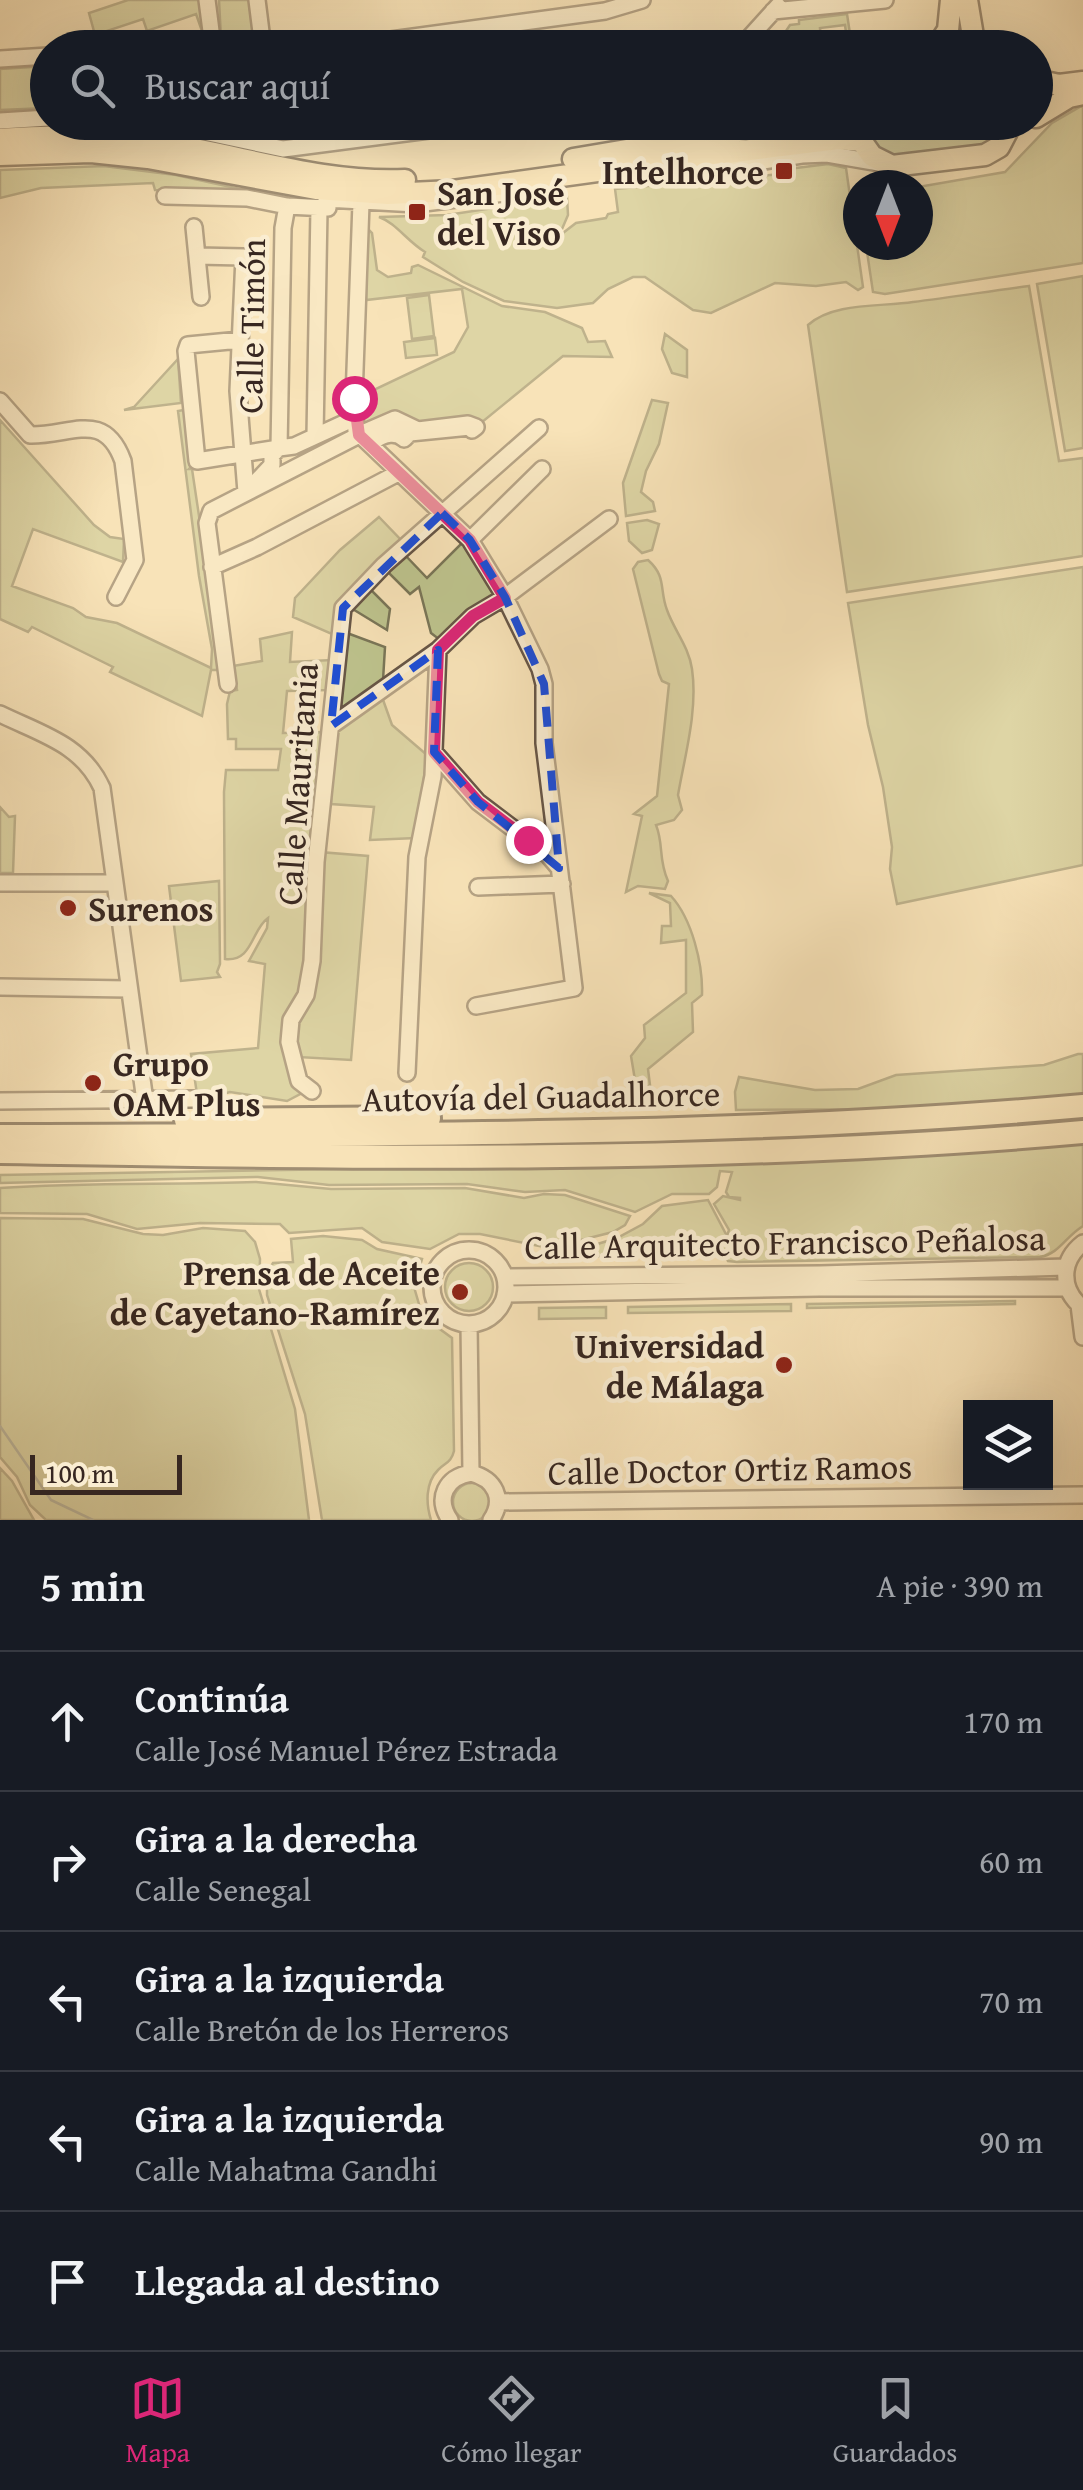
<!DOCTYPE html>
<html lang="es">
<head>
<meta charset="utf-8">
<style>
	body { margin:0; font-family:"Gentium Book Plus",serif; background:#20242c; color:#f1f3f6 }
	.controls { position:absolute; right:30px; bottom:30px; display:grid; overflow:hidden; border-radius:0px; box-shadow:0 10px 40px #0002 }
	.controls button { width:90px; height:90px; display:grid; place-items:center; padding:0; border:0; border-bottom:2px solid #363941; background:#171b24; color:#f1f3f6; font:50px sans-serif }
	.compass { position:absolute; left:843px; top:170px; width:90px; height:90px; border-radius:50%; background:#171b24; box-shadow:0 10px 40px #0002; rotate:180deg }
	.scale { position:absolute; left:30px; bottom:25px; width:152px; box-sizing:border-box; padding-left:10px; border:5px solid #372721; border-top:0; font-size:28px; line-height:35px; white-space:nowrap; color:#372721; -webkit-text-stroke:8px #faedd1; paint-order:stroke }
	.stop { position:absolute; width:30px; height:30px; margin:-22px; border:8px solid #db2777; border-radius:50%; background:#fff }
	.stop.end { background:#db2777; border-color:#fff; box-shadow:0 2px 10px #0008 }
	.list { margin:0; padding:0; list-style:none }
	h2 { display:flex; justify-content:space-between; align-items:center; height:130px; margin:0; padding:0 40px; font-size:42px }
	h2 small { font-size:32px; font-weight:400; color:#9ea1a6 }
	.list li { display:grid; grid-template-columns:65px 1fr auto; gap:30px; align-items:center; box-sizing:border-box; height:140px; padding:0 40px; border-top:2px solid #363941 }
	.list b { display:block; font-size:38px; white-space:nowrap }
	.list p { margin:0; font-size:32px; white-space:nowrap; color:#9ea1a6 }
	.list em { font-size:32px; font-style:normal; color:#9ea1a6 }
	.icon { flex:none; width:55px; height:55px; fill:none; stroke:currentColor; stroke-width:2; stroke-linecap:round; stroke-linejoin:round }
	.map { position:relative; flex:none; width:1083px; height:1520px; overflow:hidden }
	.search { position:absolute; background:#171b24; box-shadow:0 10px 40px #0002; left:30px; right:30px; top:30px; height:110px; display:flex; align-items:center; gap:25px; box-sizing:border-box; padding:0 35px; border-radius:55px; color:#9ea1a6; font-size:38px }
	.sheet { height:830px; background:#171b24 }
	nav { display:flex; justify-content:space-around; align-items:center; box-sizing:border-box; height:140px; border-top:2px solid #363941; background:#171b24; font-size:28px; color:#9ea1a6 }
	nav a { display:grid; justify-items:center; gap:5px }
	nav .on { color:#db2777 }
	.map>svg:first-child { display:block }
</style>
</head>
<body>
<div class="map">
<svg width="1083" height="1520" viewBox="0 0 1083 1520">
	<rect width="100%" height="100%" fill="#f8e3b8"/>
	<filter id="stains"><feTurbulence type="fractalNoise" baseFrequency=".002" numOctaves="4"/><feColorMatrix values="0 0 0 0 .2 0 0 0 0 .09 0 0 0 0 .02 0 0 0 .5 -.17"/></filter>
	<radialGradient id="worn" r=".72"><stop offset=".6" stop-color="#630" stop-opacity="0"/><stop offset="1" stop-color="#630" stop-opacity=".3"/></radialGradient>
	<path fill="#bec48e" stroke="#7a7658" stroke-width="2.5" d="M128 0H200L202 31 196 14 147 31 143 19 95 35 89 13Z
		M219 0H249L254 42 248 47H214L221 38Z
		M847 14 852 47H848L845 25 820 28 822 47H784L782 37 790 25 799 24V20Z
		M47 66V108L0 110V69Z
		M1083 105V263L885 294 873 292 866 245H918V187L1005 172 1052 123Z
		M864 123H1005C1000 133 996 140 984 146 971 152 900 159 887 154 876 149 866 134 864 123Z
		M828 164 846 168 863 287 858 290 846 282 816 286 775 283 711 313 693 310 645 277H633L608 289 593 303 557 308 504 301 463 282 423 257 425 252C407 241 396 223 379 217L447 215 567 197 568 215 559 236 576 223 606 218 608 214 618 212 615 189 781 174 788 169Z
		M104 166 176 175 263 194 155 190 153 183 41 188 0 198V170Z
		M367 228 372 233 377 270 388 277 411 273 412 267 418 265 502 306 545 312 582 328 588 342 605 341 612 357 563 356 476 427 363 430V395L454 352 468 327 462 289 366 300Z
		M1083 276V448L1065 451 1037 284Z
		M1029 286 1059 461 1083 458V556L847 592 808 325C833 302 881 307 913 302 952 297 991 291 1029 286Z
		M429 295 434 336 412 339 407 298Z
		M665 334 687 350V377L672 373 662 349Z
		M435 338 437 355 406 358 404 342Z
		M178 359 181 403 124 410 134 407Z
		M652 400 668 403 659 444 646 471 641 492 653 502 655 511 626 516 623 483Z
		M184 410 191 467 189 469H192L222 670H211L202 716 110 672 113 667 32 627 28 632 0 619V420L94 525 110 537 124 539 123 562 33 529 12 586 73 608 86 617 117 623 211 668 212 649 199 576 178 411Z
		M379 517 402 541 336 603 334 635 293 617 295 598 340 550Z
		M647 520 659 524 652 550 642 553 629 541 627 523Z
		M463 542 498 594 440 640 431 633 419 587 410 594 388 572 371 590 390 609 387 630 351 608 385 568 405 555 427 578Z
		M648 560C667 577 659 589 667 610 674 630 689 647 692 669 698 710 685 755 678 795L682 810 674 820 656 825C664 845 658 859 668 881L665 889 638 886 626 892 642 816 634 814 657 796 669 684 662 681 659 674 633 569 638 562Z
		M1083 567V865L897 904 890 869 892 847 883 787 868 725 848 603Z
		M292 632 290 662 332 660 329 690 287 691 283 733 325 732 320 852 368 856 351 1060 299 1057 304 1092 287 1101 230 1092 198 1101 191 1054 258 1048 265 964 249 961 267 928 268 918C251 930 253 962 225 959L224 792 226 770H278L281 749H236V739H228L227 704 230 691 237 690 233 666 262 661 260 639Z
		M347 633 385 647 382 697 392 725 427 755 416 838 370 840 374 807 331 804C331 747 341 691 347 633Z
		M0 807 9 817 15 816 13 873H0Z
		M219 881 220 964 217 972 220 977 181 981 169 886Z
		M649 893 671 896C692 919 703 964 702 995L692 1003 693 1032 648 1069 650 1085 642 1090 636 1086 631 1056 645 1038 644 1025 686 993V940L661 943 662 926H671L670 903Z
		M1078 1054H1083V1095L904 1109 736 1110 735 1092 739 1077 815 1090 858 1089 896 1075 1044 1065Z
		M1083 1144V1226C1066 1236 1059 1254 1040 1257L737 1262 728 1261 724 1254 555 1257 617 1238 643 1224 662 1206 708 1200 727 1236 729 1230 714 1204 723 1196 740 1200V1198L729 1197 726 1192 732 1172 720 1171 717 1187 709 1194H672L635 1212 565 1190 525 1192 467 1184 329 1185 258 1177 0 1183V1175L807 1161Z
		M256 1182 331 1189 465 1188 524 1198 544 1194 565 1195 630 1216 625 1225 613 1232 549 1248 480 1234H459L430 1249 382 1242 362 1228 289 1233 280 1224 200 1223 137 1229 87 1214 0 1213V1188C85 1182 171 1185 256 1182Z
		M0 1218 83 1219 143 1234 163 1235 203 1228 245 1231 255 1242 260 1259 259 1289 295 1409 309 1520H46L30 1505 17 1477 0 1457Z
		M323 1236 362 1240 377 1249 422 1259 414 1287 421 1311 416 1315 421 1322 426 1319 452 1338 454 1451C451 1463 446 1462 438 1470 425 1483 426 1504 431 1520H322L305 1414 267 1295V1273L273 1263 293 1262 291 1239Z
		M445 1287a24 24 0 1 1 48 0a24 24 0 1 1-48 0Z
		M1036 1275V1280L747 1285V1279Z
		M1015 1301V1304L807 1308V1304Z
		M791 1304V1311L628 1313V1307Z
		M606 1307V1318L539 1319V1308Z
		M0 1468 12 1481 34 1520H0Z
		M453 1502a19 19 0 1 1 38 0a19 19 0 1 1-38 0Z"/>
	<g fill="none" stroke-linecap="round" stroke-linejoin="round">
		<path stroke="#77807c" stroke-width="2.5" d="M0 1426 51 1500 93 1520"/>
		<g stroke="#675647" stroke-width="20">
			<path id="minor" d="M257 0 263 48
				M773 11 885 0
				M184 48 208 40 211 31 207 0
				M332 48 605 11 642 0
				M740 48 778 6
				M0 59 48 56
				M0 121 48 118
				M139 122 204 132 283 149 490 122
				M614 178 687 173 802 155 827 154 879 163
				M165 196 247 198 287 206 328 208
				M326 199 416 204 547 188
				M361 203 354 398 356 431 470 540 505 597 540 669 544 684V743L574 988 476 1006
				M194 227 201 297
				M197 256 244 257 238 391 246 492
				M240 340 188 345 186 351 197 461 279 448 283 228 287 206
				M0 401 30 435C71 436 104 409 123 461L135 560 116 597
				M395 419 418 430 468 424 476 427 472 430 470 427 410 433 404 439C397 432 384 433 375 441L365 432Z
				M315 436 319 209
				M256 482 272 465V455L279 448 294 446 355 418
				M470 540 542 469
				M212 567 257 547 398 473
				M228 684 207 523 211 511 359 435
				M0 714C41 734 82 744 102 788L145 1101
				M331 726 438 650 473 616 505 597 609 519
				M434 752 478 802 548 855 559 868
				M0 883H114
				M478 887 562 884
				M0 987 128 989
				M407 1073 417 857 433 776 438 650
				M312 1091 299 1081 289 1042 291 1020 306 995 312 961 316 862 343 608 384 565 539 428
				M0 1101 194 1099
				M1083 1243C1060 1261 1060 1290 1083 1308
				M432 1287a37 37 0 1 1 74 0a37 37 0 1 1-74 0Z
				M505 1277 820 1274 1066 1267
				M505 1294 819 1288H1067
				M1079 1305 1083 1337
				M469 1324 471 1473
				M498 1502 1083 1495
				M450 1520C435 1498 446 1477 471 1473 495 1479 505 1499 491 1520"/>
		</g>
		<g stroke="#372721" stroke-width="25">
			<path id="major" d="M967 0 975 48
				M936 48 948 30 951 0
				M1036 80 1059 85 1083 82
				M1036 117 1069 97 1083 94
				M854 122 855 132 872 156 892 166 985 155 999 147 1012 122
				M0 139C49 136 97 134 146 141 233 152 317 184 405 180
				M0 155 91 152 148 158 316 189 388 194 453 191 742 151 838 139 861 141
				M573 159 793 122"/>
		</g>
		<g stroke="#372721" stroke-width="28">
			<path id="highway" d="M186 1120 429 1118
				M0 1136C361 1134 723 1138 1083 1106
				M0 1152C361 1158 723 1164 1083 1132"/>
		</g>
		<use href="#minor" stroke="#faedd1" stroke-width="15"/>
		<use href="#major" stroke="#f8e3b8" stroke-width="20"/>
		<use href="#highway" stroke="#f8e3b8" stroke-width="22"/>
	</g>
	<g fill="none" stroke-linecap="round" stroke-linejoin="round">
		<path stroke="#db2777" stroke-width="12" d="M354 398 359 435 470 540 505 598 473 616 438 650 434 752 478 802 528 840"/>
	</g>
	<path d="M0 0H1083V1520H0ZM442 513 470 540 505 597 544 684 559 868 478 802 434 752 438 650 331 726 343 608Z" fill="#f8e3b8" fill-opacity=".55" fill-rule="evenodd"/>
	<path fill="none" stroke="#1d4ed8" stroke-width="8" stroke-dasharray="20 12" stroke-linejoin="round" d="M442 513 470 540 505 597 544 684 559 868 478 802 434 752 438 650 331 726 343 608Z"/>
	<g fill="#8f2418" stroke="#faedd1" stroke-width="4">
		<rect x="774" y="161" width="20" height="20" rx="5"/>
		<rect x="407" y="202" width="20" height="20" rx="5"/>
		<circle cx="68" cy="908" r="10"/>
		<circle cx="93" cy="1083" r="10"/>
		<circle cx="460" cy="1292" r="10"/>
		<circle cx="784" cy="1365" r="10"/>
	</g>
	<g text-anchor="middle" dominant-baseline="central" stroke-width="9" stroke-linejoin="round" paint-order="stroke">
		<g font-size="35" font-weight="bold" fill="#372721" stroke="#faedd1" text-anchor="end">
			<text x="764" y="171">Intelhorce</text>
			<text x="437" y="192" text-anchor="start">San José<tspan x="437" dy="40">del Viso</tspan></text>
			<text x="88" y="908" text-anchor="start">Surenos</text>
			<text x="113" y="1063" text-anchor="start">Grupo<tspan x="113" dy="40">OAM Plus</tspan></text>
			<text x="440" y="1272">Prensa de Aceite<tspan x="440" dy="40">de Cayetano-Ramírez</tspan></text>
			<text x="764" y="1345">Universidad<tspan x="764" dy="40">de Málaga</tspan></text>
		</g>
		<g font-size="35" fill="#372721" stroke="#faedd1">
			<text transform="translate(251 326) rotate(-89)">Calle Timón</text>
			<text transform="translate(297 784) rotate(-86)">Calle Mauritania</text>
			<text transform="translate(541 1096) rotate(-1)">Autovía del Guadalhorce</text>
			<text transform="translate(785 1242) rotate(-1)">Calle Arquitecto Francisco Peñalosa</text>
			<text transform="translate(730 1469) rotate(-1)">Calle Doctor Ortiz Ramos</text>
		</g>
	</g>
	<rect width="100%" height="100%" filter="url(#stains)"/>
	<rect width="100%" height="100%" fill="url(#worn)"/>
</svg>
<div class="controls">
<button><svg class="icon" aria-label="layers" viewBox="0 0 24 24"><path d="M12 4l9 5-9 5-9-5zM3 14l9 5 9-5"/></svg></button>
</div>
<svg class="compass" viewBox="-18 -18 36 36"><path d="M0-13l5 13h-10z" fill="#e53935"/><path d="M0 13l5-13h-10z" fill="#9ea1a6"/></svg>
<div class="scale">100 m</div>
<div class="stop" style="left:354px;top:398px"></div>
<div class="stop end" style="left:528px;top:840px"></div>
<div class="search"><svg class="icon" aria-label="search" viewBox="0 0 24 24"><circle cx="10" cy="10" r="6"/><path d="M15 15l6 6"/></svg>Buscar aquí</div>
</div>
<section class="sheet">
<h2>5 min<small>A pie · 390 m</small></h2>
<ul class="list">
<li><svg class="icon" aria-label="ahead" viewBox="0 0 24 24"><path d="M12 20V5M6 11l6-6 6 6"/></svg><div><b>Continúa</b><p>Calle José Manuel Pérez Estrada</p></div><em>170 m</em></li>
<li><svg class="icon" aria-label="right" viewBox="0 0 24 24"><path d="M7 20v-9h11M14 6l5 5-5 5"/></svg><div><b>Gira a la derecha</b><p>Calle Senegal</p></div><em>60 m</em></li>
<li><svg class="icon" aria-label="left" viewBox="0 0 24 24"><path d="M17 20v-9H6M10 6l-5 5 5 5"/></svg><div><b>Gira a la izquierda</b><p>Calle Bretón de los Herreros</p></div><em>70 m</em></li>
<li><svg class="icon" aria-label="left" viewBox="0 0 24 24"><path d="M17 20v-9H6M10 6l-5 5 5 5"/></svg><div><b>Gira a la izquierda</b><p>Calle Mahatma Gandhi</p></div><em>90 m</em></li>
<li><svg class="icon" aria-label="arrive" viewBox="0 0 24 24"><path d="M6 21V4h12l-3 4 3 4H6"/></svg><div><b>Llegada al destino</b></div></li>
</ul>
</section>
<nav>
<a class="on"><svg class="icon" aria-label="map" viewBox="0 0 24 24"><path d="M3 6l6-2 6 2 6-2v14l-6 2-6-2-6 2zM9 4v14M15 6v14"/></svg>Mapa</a>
<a><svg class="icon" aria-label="directions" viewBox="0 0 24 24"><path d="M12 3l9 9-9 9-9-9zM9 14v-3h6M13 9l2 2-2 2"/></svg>Cómo llegar</a>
<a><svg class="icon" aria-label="saved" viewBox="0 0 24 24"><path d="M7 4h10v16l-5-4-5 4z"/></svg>Guardados</a>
</nav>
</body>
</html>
